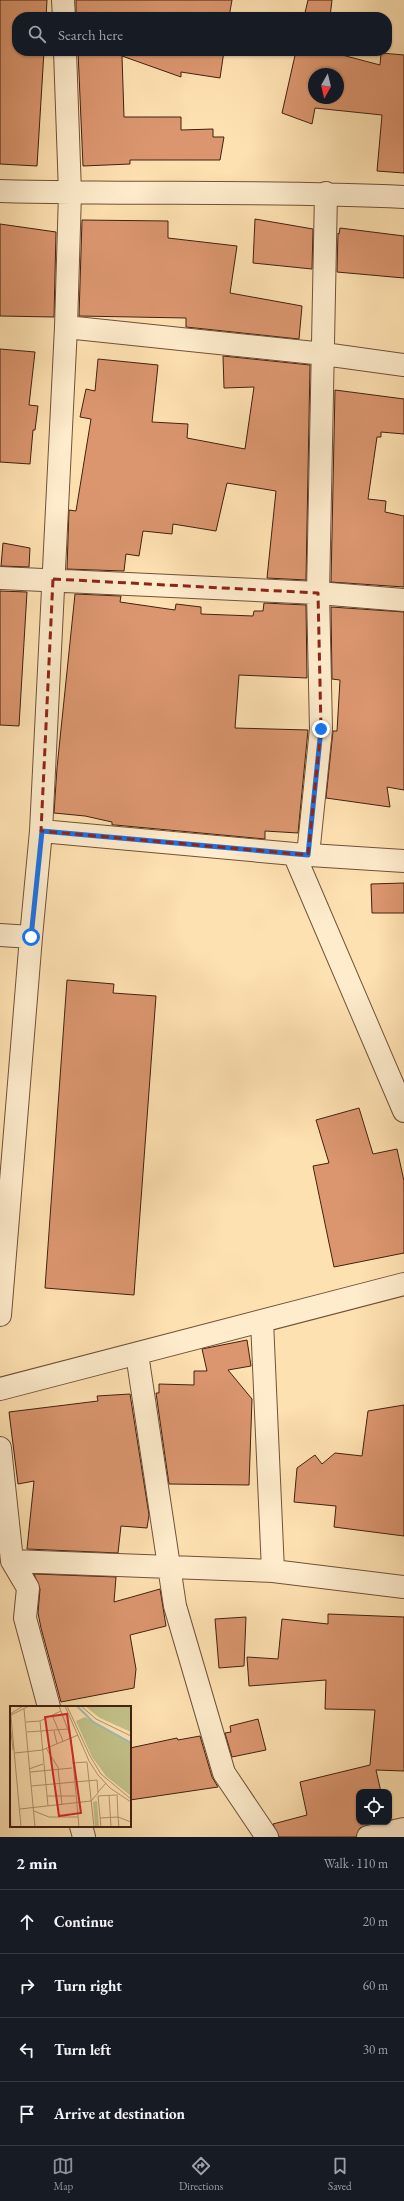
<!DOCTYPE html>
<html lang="en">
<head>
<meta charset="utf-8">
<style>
	body { margin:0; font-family:"EB Garamond",serif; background:#242831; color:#f1f3f6 }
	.controls { position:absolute; right:12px; bottom:12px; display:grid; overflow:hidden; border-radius:8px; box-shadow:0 1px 3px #0004 }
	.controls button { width:36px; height:36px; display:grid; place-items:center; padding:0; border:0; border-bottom:1px solid #363941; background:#171b24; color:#f1f3f6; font:20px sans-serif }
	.compass { position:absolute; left:308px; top:68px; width:36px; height:36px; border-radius:50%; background:#171b24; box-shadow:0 1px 3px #0004; rotate:188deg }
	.stop { position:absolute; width:12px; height:12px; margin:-9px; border:3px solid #1a73e8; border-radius:50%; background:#fff }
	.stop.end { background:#1a73e8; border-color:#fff; box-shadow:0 1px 4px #0008 }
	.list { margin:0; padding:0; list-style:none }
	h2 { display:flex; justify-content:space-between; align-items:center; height:52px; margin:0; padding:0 16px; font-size:17px }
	h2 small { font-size:13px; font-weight:400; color:#9ea1a6 }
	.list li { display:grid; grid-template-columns:26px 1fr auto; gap:12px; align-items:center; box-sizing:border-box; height:64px; padding:0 16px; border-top:1px solid #363941 }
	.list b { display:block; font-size:15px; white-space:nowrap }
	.list em { font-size:13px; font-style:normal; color:#9ea1a6 }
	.icon { flex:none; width:22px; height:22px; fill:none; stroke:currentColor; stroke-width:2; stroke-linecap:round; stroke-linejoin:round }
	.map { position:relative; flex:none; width:404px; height:1837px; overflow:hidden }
	.search { position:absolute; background:#171b24; box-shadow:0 1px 3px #0004; left:12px; right:12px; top:12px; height:44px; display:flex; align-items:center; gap:10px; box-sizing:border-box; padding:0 14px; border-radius:16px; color:#9ea1a6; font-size:15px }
	.sheet { height:308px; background:#171b24 }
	nav { display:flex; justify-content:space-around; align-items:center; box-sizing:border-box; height:56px; border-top:1px solid #363941; background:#171b24; font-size:11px; color:#9ea1a6 }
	nav a { display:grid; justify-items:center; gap:2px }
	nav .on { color:#8c9099 }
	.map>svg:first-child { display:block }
</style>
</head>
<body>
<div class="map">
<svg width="404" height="1837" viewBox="0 0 404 1837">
	<rect width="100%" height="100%" fill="#fee1b1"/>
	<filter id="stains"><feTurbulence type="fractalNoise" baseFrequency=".005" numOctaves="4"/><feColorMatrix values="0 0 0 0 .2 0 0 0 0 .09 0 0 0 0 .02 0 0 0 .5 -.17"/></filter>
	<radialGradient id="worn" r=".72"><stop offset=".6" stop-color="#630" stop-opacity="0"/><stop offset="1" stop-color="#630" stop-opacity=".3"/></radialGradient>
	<path fill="#db966f" stroke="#422111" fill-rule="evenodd" d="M0 0H47L46 17H17V51H44L37 166 0 164Z
		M76 0H232L229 17H76Z
		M308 0H332L330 17H304Z
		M78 51H224L220 78 181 72V77L122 56 124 117H181V130L213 129V137H224L220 160H130V164L83 166Z
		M296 51H327L380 65 381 53 404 55V173L377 171 382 115 315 108 312 124 282 113ZM314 74H338V98H314Z
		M255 219 313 229 312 269 253 263Z
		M82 220 168 221V238L237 246 230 293 302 306 299 339 186 327V318L79 316Z
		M0 224 56 232 54 317 0 316Z
		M340 228 404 236V278L337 272 338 233 339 234Z
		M0 349 35 352 29 405 38 406 35 430H33L30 464 0 462Z
		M223 356 310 365 306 580 267 578 276 491 227 483 216 531 173 524 172 534 143 531 139 556 126 554 124 571 67 569 69 510 76 511 91 419 80 417 86 389 95 391 98 359 158 365 152 422 188 424 187 438 245 449 254 387 224 388Z
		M335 390 404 399V434L381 432V437H377L368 499 386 501 385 512 404 516V587L331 582Z
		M3 543 30 548 29 567 1 566Z
		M0 591 27 592 19 726 0 725Z
		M75 594 121 596 120 602 175 610 176 604 201 607V614L253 616 254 611H263L264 603 306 605 307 678 239 675 235 728 308 730 298 833 265 831V839L115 825H112V822L85 816 54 813 57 768Z
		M331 607 404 612V790L387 787 390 807 326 798 333 731H337L340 680 332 679Z
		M404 883V913H372L371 884Z
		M67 980 114 984 113 993 156 996 134 1295 45 1288Z
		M359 1108 373 1154 397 1149 404 1181V1253L334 1267 313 1166 329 1163 316 1120Z
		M247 1340 251 1366 228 1370 252 1399 249 1485 169 1484 156 1393H159V1384L194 1385V1371H207L202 1349Z
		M130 1394 149 1515 147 1528 121 1526 118 1553 27 1549 34 1481 18 1484 9 1412 98 1401 97 1396Z
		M404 1405V1536L334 1527 336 1506 294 1502 297 1468 315 1455 322 1464 335 1453 362 1456 368 1411Z
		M34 1574 116 1577 114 1602 160 1589 166 1626 130 1635 136 1669 134 1688 61 1702 41 1628 38 1613 40 1589Z
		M328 1614 404 1617V1771L376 1770 381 1792H359V1822H378L360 1828 356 1837H279L273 1824 307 1815 300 1782 370 1765 375 1710 325 1709 326 1680 249 1686 247 1657 278 1659 282 1619 328 1624Z
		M246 1617 244 1666 219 1668 215 1619Z
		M258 1719 266 1750 232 1757 225 1733 231 1732 230 1726Z
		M200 1736 212 1777 218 1787 130 1800V1748L177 1738 178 1740Z"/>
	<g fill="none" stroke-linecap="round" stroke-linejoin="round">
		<g stroke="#715139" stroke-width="24">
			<path id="minor" d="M63 0 64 17
				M0 191C135 195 269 190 404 197
				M66 327 324 354 404 365
				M0 578 318 593 404 600
				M41 831 294 854 404 861
				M294 854 404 1111
				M308 855 321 729 318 593 326 193
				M0 935 31 937
				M0 1315 31 937 41 831 66 327 70 193 65 51
				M262 1321 273 1571
				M137 1354 175 1606 224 1773 267 1837
				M0 1389 404 1284
				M0 1448 12 1561 28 1588 25 1618 49 1707
				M12 1561 273 1571 404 1587
				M81 1826 84 1837
				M368 1837 404 1829"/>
		</g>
		<use href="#minor" stroke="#feeccc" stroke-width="22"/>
	</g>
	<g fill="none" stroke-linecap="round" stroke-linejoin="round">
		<path stroke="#1a73e8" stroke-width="5" d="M31 937 42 831 308 855 321 729"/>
	</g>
	<path fill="none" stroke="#8f2418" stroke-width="3" stroke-dasharray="8 5" stroke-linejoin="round" d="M53 579 318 593 321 729 308 855 41 831Z"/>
	<g transform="translate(10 1706)">
		<rect width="121" height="121" fill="#fee1b1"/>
		<path d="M75 0H121V26L90 12ZM75 11 121 38V90L96 70 82 51 66 15ZM87 95 89 121H85L83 96Z" fill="#c3c28a"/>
		<path fill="none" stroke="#a2bcb3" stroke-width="2" d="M67 0 83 16 121 37"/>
		<path fill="none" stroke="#b39471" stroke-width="1" d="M0 0 11 121M49 0 61 32 69 121M55 0 79 55 88 69 100 82 121 96M57 0 80 50 91 68 121 93M71 0 86 13 121 30M14 3 25 121M0 8 13 0M1 9 19 0M42 9 53 35M30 15 38 100M16 16 30 15 51 5M0 17 3 44M44 25 47 38M17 26 58 23M36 42 49 63M5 47 32 44 68 29M62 57 77 56 84 121M19 63 33 58M48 63 52 99M20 66 62 62M88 86 96 77M107 88 108 111 121 116M99 89 101 121M37 90H65M88 90 91 121M88 90 106 89M0 100 1 121M10 103 81 95 88 87 87 74 21 80M24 105 39 111H68M90 112 108 111 109 121"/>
		<path fill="#d62828" fill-opacity="0.15" stroke="#d62828" stroke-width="2" d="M57 8 71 107 49 110 35 11Z"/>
		<rect width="121" height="121" fill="none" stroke="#422111" stroke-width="2"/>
	</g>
	<rect width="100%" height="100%" filter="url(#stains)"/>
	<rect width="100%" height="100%" fill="url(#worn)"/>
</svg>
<div class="controls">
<button><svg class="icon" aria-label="locate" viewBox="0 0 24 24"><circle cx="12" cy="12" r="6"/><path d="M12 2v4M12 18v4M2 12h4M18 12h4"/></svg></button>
</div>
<svg class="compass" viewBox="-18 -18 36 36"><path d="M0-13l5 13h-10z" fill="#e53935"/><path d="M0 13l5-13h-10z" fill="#9ea1a6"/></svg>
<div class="stop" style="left:31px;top:937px"></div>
<div class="stop end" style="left:321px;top:729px"></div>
<div class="search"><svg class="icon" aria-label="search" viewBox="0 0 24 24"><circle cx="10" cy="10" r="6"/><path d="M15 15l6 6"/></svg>Search here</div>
</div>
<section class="sheet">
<h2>2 min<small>Walk · 110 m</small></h2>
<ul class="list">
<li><svg class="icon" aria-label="ahead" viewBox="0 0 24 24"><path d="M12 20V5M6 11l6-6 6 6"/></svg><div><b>Continue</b></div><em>20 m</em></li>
<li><svg class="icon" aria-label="right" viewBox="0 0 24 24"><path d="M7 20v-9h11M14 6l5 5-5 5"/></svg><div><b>Turn right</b></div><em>60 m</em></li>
<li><svg class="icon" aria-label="left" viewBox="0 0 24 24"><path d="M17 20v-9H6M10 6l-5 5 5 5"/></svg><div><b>Turn left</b></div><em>30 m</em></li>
<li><svg class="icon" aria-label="arrive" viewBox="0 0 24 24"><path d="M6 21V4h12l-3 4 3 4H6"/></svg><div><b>Arrive at destination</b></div></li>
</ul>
</section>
<nav>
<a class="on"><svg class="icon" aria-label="map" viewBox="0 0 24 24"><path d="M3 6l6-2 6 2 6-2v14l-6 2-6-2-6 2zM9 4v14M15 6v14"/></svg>Map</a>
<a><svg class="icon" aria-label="directions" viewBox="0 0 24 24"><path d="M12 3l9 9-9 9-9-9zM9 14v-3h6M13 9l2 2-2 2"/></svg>Directions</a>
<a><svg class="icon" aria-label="saved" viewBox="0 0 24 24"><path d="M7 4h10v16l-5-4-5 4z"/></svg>Saved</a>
</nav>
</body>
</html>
